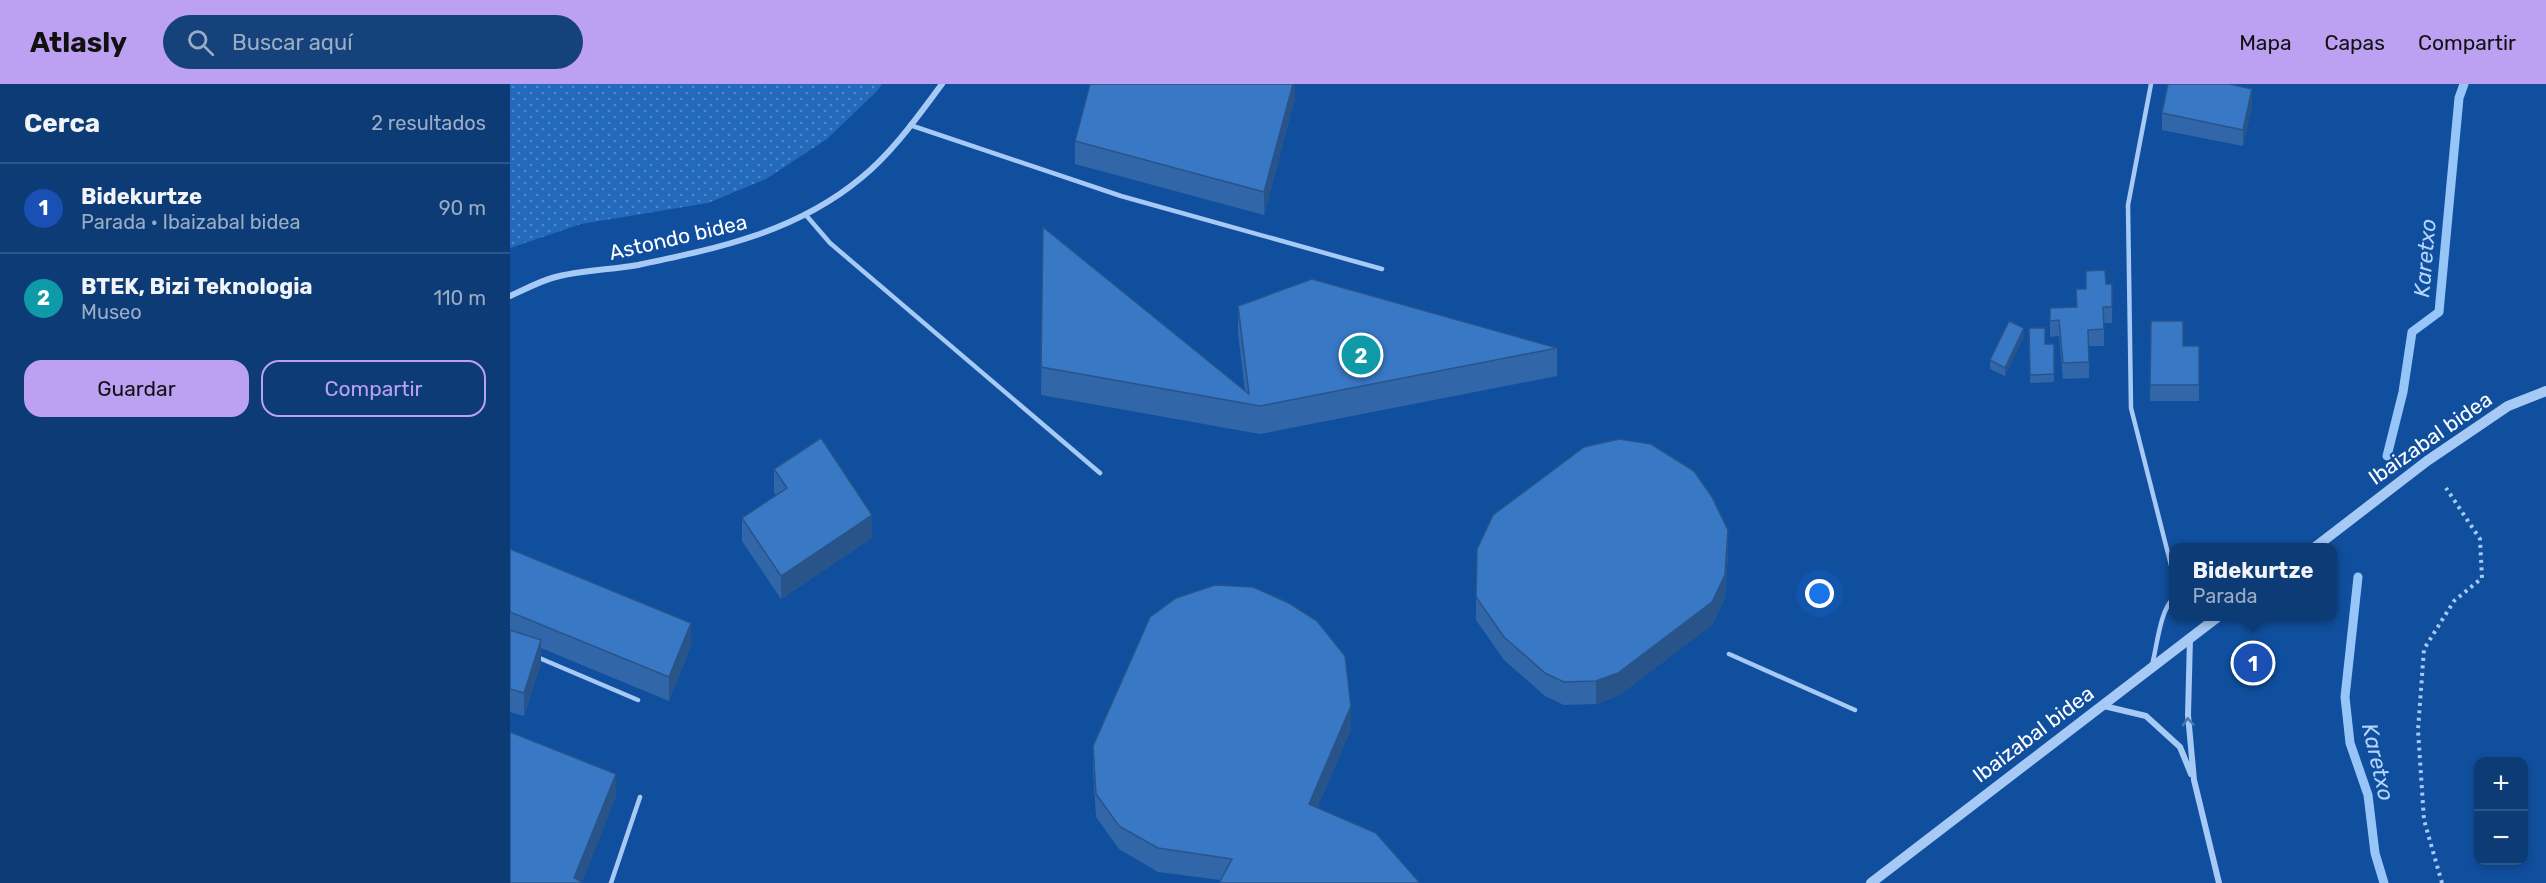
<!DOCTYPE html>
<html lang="es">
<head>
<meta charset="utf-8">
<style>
	body { margin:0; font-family:Rubik,sans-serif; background:#15427b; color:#f1f3f6 }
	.controls { position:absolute; right:18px; bottom:18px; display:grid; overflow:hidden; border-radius:12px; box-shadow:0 3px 9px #0003 }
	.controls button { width:54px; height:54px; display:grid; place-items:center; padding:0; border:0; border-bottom:2px solid #2c5588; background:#0c3b76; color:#f1f3f6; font:30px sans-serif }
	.you { position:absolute; left:1310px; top:510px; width:21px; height:21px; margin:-15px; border:4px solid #fff; border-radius:50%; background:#1a73e8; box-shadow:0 0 0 9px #1a73e833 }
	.badge { display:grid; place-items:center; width:39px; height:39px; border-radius:50%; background:#bca0f2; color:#fff; font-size:20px; font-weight:700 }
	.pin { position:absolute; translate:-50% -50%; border:3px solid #fff; box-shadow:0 2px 6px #0006 }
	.popup { position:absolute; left:1659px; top:459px; width:168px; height:78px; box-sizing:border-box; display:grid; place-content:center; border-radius:12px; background:#0c3b76; filter:drop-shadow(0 2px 4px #0005); font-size:20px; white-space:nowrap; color:#9aadc5 }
	.popup b { font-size:22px; color:#f1f3f6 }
	.popup::after { content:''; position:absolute; left:50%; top:100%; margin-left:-12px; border:12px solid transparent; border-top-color:#0c3b76 }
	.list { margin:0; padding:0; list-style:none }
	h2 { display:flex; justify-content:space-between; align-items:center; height:78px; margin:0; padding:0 24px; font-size:26px }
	h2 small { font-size:20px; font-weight:400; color:#9aadc5 }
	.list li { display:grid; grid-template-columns:39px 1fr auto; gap:18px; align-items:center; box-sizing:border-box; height:90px; padding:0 24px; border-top:2px solid #2c5588 }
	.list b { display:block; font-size:22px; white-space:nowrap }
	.list p { margin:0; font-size:20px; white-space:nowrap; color:#9aadc5 }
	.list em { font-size:20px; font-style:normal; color:#9aadc5 }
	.actions { display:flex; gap:12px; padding:18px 24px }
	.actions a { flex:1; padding:14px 0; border:2px solid #bca0f2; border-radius:18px; text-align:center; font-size:21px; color:#bca0f2 }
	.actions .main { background:#bca0f2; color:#111 }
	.icon { flex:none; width:33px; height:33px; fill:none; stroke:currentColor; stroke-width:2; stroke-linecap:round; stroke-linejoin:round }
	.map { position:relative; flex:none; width:2036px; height:799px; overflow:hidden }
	header { display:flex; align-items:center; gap:36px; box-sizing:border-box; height:84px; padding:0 30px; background:#bca0f2; color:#111 }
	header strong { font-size:28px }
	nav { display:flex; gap:33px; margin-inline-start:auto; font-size:21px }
	.search { width:420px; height:54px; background:#15427b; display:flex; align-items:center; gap:15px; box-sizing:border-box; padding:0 21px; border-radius:33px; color:#9aadc5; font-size:22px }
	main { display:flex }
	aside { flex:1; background:#0c3b76 }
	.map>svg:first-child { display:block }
</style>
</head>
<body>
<header>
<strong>Atlasly</strong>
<div class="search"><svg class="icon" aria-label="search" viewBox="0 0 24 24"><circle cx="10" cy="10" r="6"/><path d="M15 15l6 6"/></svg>Buscar aquí</div>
<nav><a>Mapa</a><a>Capas</a><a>Compartir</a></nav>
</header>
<main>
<aside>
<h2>Cerca<small>2 resultados</small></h2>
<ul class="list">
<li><span class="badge" style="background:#1a4fb4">1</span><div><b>Bidekurtze</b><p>Parada · Ibaizabal bidea</p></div><em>90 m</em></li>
<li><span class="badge" style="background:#0f9aa8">2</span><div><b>BTEK, Bizi Teknologia</b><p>Museo</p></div><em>110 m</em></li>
</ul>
<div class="actions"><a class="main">Guardar</a><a>Compartir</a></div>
</aside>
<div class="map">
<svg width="2036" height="799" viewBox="0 0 2036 799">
	<defs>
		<pattern id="grass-dots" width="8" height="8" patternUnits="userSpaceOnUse" patternTransform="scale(1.5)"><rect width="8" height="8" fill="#2369bc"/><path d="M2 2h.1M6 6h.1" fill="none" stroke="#4f87c9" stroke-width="1.8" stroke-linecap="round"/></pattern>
	</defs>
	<rect width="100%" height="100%" fill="#104f9e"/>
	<path fill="url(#grass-dots)" d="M0 0H372L367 7 317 55 256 95 198 119 71 140 0 164Z"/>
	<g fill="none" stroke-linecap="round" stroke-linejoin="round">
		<path stroke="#98c5f8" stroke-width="9" d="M1877 372 1893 308 1902 248 1929 228 1949 14 1954 0
			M1848 493 1835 613 1840 659 1858 711 1865 769 1874 799"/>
		<path stroke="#a6caf5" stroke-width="4" stroke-dasharray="3 4.5" stroke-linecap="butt" d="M1932 799 1914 736 1908 646 1914 565 1944 517 1972 494 1970 455 1936 404"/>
		<path stroke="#a6caf5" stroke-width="4.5" d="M1641 0 1618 121 1621 324 1664 493
			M400 41 611 112 872 185
			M295 130 320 159 590 389
			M1219 570 1345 626
			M27 573 128 616
			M1642 581C1647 563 1650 525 1664 514
			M101 799 130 713"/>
		<path stroke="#a6caf5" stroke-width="6" d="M0 212C14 206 28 198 42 194 70 186 100 186 128 181 209 164 286 148 351 94 383 68 408 32 432 0
			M1680 554 1678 631 1684 696 1709 799
			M1594 622 1636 632 1670 663 1681 690"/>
		<path stroke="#a6caf5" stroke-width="10" d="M1804 464 1917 377 1998 322 2036 307
			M1361 799 1709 532"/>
	</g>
	<path fill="#3167a9" d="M785 0V14L754 131 565 80V57Z
		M1742 21 1733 62 1652 46V29Z
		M533 143 735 307 728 250V222L1047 264V292L750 350 531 311Z
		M1576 187 1596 200 1602 223V239H1594V262H1579V294L1553 295 1549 252 1540 253V224L1566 223V205H1576Z
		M1641 237 1673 262H1689V317H1640Z
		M1519 244 1535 260H1544V298L1520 299Z
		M1514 252 1495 292 1480 285V276Z
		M264 385 362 454 271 515 232 457V434L266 411 264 408Z
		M0 465 181 562 159 617 31 564V579L14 632 0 628Z
		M1218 469 1215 514 1202 541 1108 612 1086 620 1054 621 1035 612 994 576 966 536V513Z
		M841 645 807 724 711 796 648 788 609 765 586 733 583 685V662Z"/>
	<path fill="#28548a" d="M783 0H785V14L754 131V108Z
		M1742 5V21L1733 62V46Z
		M1514 244V252L1495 292V284Z
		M362 431V454L271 515V492Z
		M1218 446V469L1215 514 1202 541 1108 612 1086 620V597Z
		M181 539V562L159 617V593Z
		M31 556V579L14 632V609Z
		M841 622V645L799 743V720Z
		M106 690V713L72 799H64V794Z"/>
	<path fill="#3978c5" stroke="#28548a" stroke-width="1.5" d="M580 0H783L754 108 565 57Z
		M1658 0H1719L1742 5 1733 46 1652 29Z
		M533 143 739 310 728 222 802 195 1047 264 750 322 531 283Z
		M1595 186 1596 200H1602V223H1593L1594 245 1578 246 1579 278 1553 279 1549 236 1540 237V224L1567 223 1566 205H1576V187Z
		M1499 237 1514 244 1495 284 1480 276Z
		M1641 237H1673V262H1689V301H1640Z
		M1519 244H1535V260H1544V290L1520 291Z
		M311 354 362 431 271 492 232 434 277 404 264 385Z
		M1109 355 1141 360 1184 387 1202 413 1218 446 1215 491 1202 518 1108 589 1086 597 1054 598 1035 589 994 553 966 513 967 465 983 431 1074 363Z
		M0 465 181 539 159 593 0 528Z
		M705 501 743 503 779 519 807 537 835 572 841 622 799 720 866 749 910 799H709L722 775 648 764 609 742 586 710 583 662 640 533 666 514Z
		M0 546 31 556 14 609 0 605Z
		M0 648 106 690 64 794 71 797 70 799H0Z"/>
	<defs><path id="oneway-chevron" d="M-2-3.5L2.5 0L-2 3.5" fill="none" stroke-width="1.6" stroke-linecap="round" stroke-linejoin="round" transform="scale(1.5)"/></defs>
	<use stroke="#447abc" href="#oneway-chevron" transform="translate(1678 638) rotate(-94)"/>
	<g text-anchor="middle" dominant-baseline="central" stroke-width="4.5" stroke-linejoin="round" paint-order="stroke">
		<g font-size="21" fill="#fff" stroke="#104f9e">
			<text transform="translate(168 153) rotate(-13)">Astondo bidea</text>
			<text transform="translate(1920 354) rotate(-35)">Ibaizabal bidea</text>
			<text transform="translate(1523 650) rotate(-37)">Ibaizabal bidea</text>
		</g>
		<g font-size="22" font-style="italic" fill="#b3d5fb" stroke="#104f9e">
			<text transform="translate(1915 174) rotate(-85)">Karetxo</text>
			<text transform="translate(1868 678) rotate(77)">Karetxo</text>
		</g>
	</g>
</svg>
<div class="controls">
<button>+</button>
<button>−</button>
</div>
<div class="you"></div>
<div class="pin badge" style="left:1743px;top:579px;background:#1a4fb4">1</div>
<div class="popup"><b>Bidekurtze</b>Parada</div>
<div class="pin badge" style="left:851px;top:271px;background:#0f9aa8">2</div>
</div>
</main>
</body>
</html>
